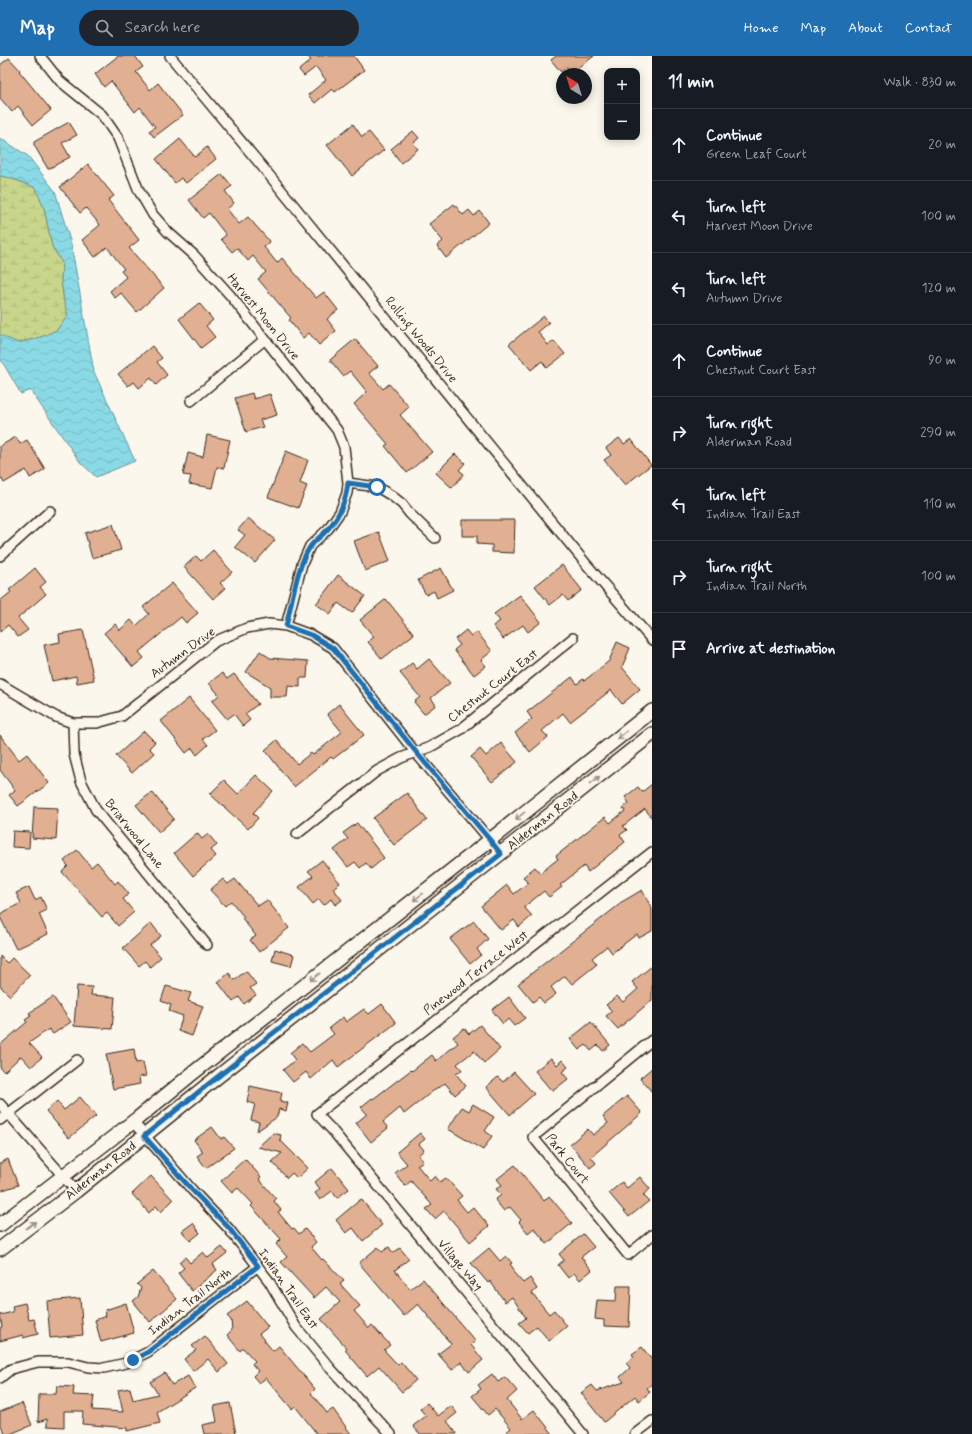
<!DOCTYPE html>
<html lang="en">
<head>
<meta charset="utf-8">
<style>
	body { margin:0; font-family:Mynerve,sans-serif; background:#20242c; color:#f1f3f6 }
	.controls { position:absolute; right:12px; top:12px; display:grid; overflow:hidden; border-radius:8px; box-shadow:0 2px 10px #0003 }
	.controls button { width:36px; height:36px; display:grid; place-items:center; padding:0; border:0; border-bottom:1px solid #363941; background:#171b24; color:#f1f3f6; font:20px sans-serif }
	.compass { position:absolute; left:556px; top:12px; width:36px; height:36px; border-radius:50%; background:#171b24; box-shadow:0 2px 10px #0003; rotate:322deg }
	.stop { position:absolute; width:12px; height:12px; margin:-9px; border:3px solid #1f6fb2; border-radius:50%; background:#fff }
	.stop.end { background:#1f6fb2; border-color:#fff; box-shadow:0 1px 4px #0008 }
	.list { margin:0; padding:0; list-style:none }
	h2 { display:flex; justify-content:space-between; align-items:center; height:52px; margin:0; padding:0 16px; font-size:17px }
	h2 small { font-size:13px; font-weight:400; color:#9ea1a6 }
	.list li { display:grid; grid-template-columns:26px 1fr auto; gap:12px; align-items:center; box-sizing:border-box; height:72px; padding:0 16px; border-top:1px solid #363941 }
	.list b { display:block; font-size:15px; white-space:nowrap }
	.list p { margin:0; font-size:13px; white-space:nowrap; color:#9ea1a6 }
	.list em { font-size:13px; font-style:normal; color:#9ea1a6 }
	.icon { flex:none; width:22px; height:22px; fill:none; stroke:currentColor; stroke-width:2; stroke-linecap:round; stroke-linejoin:round }
	.map { position:relative; flex:none; width:652px; height:1378px; overflow:hidden }
	header { display:flex; align-items:center; gap:24px; box-sizing:border-box; height:56px; padding:0 20px; background:#1f6fb2; color:#fff }
	header strong { font-size:19px }
	nav { display:flex; gap:22px; margin-inline-start:auto; font-size:14px }
	.search { width:280px; height:36px; background:#20242c; display:flex; align-items:center; gap:10px; box-sizing:border-box; padding:0 14px; border-radius:22px; color:#9ea1a6; font-size:15px }
	main { display:flex }
	aside { flex:1; background:#171b24 }
	.map>svg:first-child { display:block }
</style>
</head>
<body>
<header>
<strong>Map</strong>
<div class="search"><svg class="icon" aria-label="search" viewBox="0 0 24 24"><circle cx="10" cy="10" r="6"/><path d="M15 15l6 6"/></svg>Search here</div>
<nav><a>Home</a><a>Map</a><a>About</a><a>Contact</a></nav>
</header>
<main>
<div class="map">
<svg width="652" height="1378" viewBox="0 0 652 1378">
	<defs>
		<pattern id="wetland-marsh" width="20" height="14" patternUnits="userSpaceOnUse"><rect width="20" height="14" fill="#c7d68a"/><path d="M1 5h8M5 5V1M11 12h8M15 12V8" fill="none" stroke="#acb877"/></pattern>
		<pattern id="water-waves" width="16" height="10" patternUnits="userSpaceOnUse"><rect width="16" height="10" fill="#8adae6"/><path d="M0 5q4-4 8 0t8 0" fill="none" stroke="#78bbc5"/></pattern>
	</defs>
	<rect width="100%" height="100%" fill="#fbf7ec"/>
	<filter id="ink" filterUnits="userSpaceOnUse"><feTurbulence type="fractalNoise" baseFrequency=".025" numOctaves="2"/><feDisplacementMap in="SourceGraphic" scale="8" xChannelSelector="R" yChannelSelector="G"/><feConvolveMatrix kernelMatrix="1 2 1 2 8 2 1 2 1" color-interpolation-filters="sRGB"/></filter>
	<g filter="url(#ink)">
		<path fill="url(#wetland-marsh)" stroke="#818054" d="M0 120 11 122 36 132 44 152 52 190 62 207 61 224 64 245 68 259 57 274 41 281 18 287 1 280 0 278Z"/>
		<path fill="url(#water-waves)" stroke="#6a9496" d="M0 82 28 100 55 135 71 188 94 316 135 405 96 421 80 406 30 334 21 338 0 302V278L2 280 18 287 41 281 57 274 68 259 64 245 61 224 62 207 52 190 44 152 36 132 11 122 0 120Z"/>
		<path fill="#e1b093" stroke="#3b2a1e" d="M118 0H135L143 11 136 16 150 34 158 27 183 59 154 81 149 75 155 71 140 51 135 56 111 25 104 31 95 18Z
			M307 0H354L364 14 335 36 332 33 315 47 308 39 326 24 316 11 304 20 299 14 311 4Z
			M556 0H594L572 17 567 11 561 16 551 4Z
			M9 2 20 14 19 15 51 54 33 69 18 50 12 56 0 42V9Z
			M69 66 77 79 62 87 70 101 48 113 34 89V86Z
			M353 68 362 81 369 76 384 94 352 120 327 89Z
			M413 75 419 82 413 87 418 93 401 107 391 93Z
			M180 83 195 101 207 91 216 103 186 127 181 122 175 127 156 103Z
			M88 108 114 140 108 144 139 184 129 192 164 232 137 256 121 237 115 242 110 235 126 221 121 215 124 213 107 191 95 201 82 184 100 169 86 152 80 157 60 131Z
			M222 118 232 130 225 135 234 147 227 153 239 168 248 161 270 186 264 191 277 207 282 202 316 242 324 236 338 254 327 263 336 275 319 289 309 277 303 282 289 264 291 262 258 223 266 216 253 200 248 205 237 192 232 196 221 183 226 179 209 157 203 162 189 144Z
			M454 148 463 159 469 154 474 160 480 155 489 167 446 202 437 190 443 185 429 168Z
			M199 247 213 264 206 270 215 281 201 292 179 263Z
			M544 260 549 267 538 276 548 289 554 285 565 298 547 312 542 305 531 314 509 288Z
			M355 283 378 310 369 317 383 333 389 328 409 351 400 359 432 396 407 417 385 390 388 388 354 348 367 336 350 315 343 320 330 304Z
			M152 290 162 302 157 306 167 319 156 329 151 322 139 332 134 326 128 330 118 318Z
			M252 337 254 343 270 338 277 359 260 364 263 371 246 376 235 342Z
			M207 379 230 384 224 412 217 411 212 432 189 428 191 420 183 419 188 397 203 401Z
			M16 381 20 388 27 384 45 413 30 422 26 414 4 427 0 420V390Z
			M619 382 624 388 631 383 651 409 625 429 604 404 611 399 606 392Z
			M286 395 308 404 300 427 307 430 298 452 268 441Z
			M455 398 465 407 459 414 464 418 452 432 436 417Z
			M248 462 275 484 255 507 235 491 245 479 238 474Z
			M462 464H515L514 497 492 496V489L477 488V480H462Z
			M113 468 121 494 92 502 85 477Z
			M379 476 390 505 365 515 354 485Z
			M213 494 232 516 220 527 225 532 213 543 184 511 196 500 201 505Z
			M562 509 582 534 568 545 563 539 550 549 535 530Z
			M35 512 46 526 40 531 46 538 18 562 28 574 18 581 8 569 0 576V545L11 536 9 534Z
			M441 512 453 534 437 542 434 535 426 539 418 524Z
			M338 519 365 540 352 557 338 547 330 558 316 548Z
			M172 527 198 557 186 567 181 561 139 596 144 602 133 611 104 577 115 568 120 574 131 564 136 570 149 558 143 551Z
			M520 539 541 566 528 576 523 569 503 583 493 570 500 565 494 558Z
			M386 543 414 578 382 603 368 586 374 581 360 564Z
			M83 574 94 624 77 627 76 620 52 625 44 589 60 586 59 578Z
			M466 574 471 580 477 576 492 595 481 604 486 610 474 619 454 594 460 589 455 583Z
			M617 586 630 592 622 611 640 633 622 648 611 634 570 666 563 657 542 675 548 681 530 696 515 677 532 663 527 656 572 621 577 628 583 623 584 625 609 605Z
			M260 595 270 602 308 605 307 622H300V631L288 630 287 641H270V631L246 616Z
			M429 603 450 627 431 642 436 649 424 658 414 646 420 641 400 617 412 607 417 613Z
			M222 617 227 623 234 618 258 648 245 658 250 664 243 670 234 658 227 663 212 645 219 639 209 627Z
			M189 642 215 674 203 683 208 689 197 699 192 692 186 697 161 665Z
			M339 648 364 679 333 703 331 701 294 731 265 694 277 684 297 708 311 697 313 699 342 676 327 658Z
			M144 675 155 686 149 692 154 697 132 717 116 700Z
			M0 679 19 704 27 698 49 727 18 750 9 739 15 734 0 714Z
			M501 687 517 706 492 726 471 701 480 693 486 700Z
			M256 719 273 735 253 757 258 762 248 773 210 738 224 724 238 738Z
			M652 728V762L645 753 623 770 627 774 620 779 625 786 588 816 584 810 560 829 562 831 549 841 544 835 524 851 532 860 519 871 514 864 501 874 481 850 507 829 514 838 528 827 523 821 535 811 540 817 558 803 556 800 605 761 610 767 625 755 623 752 629 747 625 741 638 731 642 736Z
			M152 736 174 763 159 776 136 749Z
			M407 737 427 764 394 789 373 762Z
			M34 751 58 752 56 784 32 782Z
			M357 767 384 802 371 813 366 807 360 812 355 806 348 811 334 794 348 783 343 777Z
			M13 775 30 776 29 792 12 791Z
			M197 777 202 783 208 778 217 789 211 794 216 800 193 820 174 797Z
			M77 794 91 811 97 806 115 828 118 825 129 838 123 843 134 856 118 870 107 857 102 861 62 816 68 810 64 805Z
			M322 804 340 827 333 832 342 844 335 849 331 843 324 849 319 843 313 848 299 831 313 820 308 815Z
			M223 823 228 828 235 823 258 850 267 844 289 872 259 896 250 884 256 880 242 862 244 861 231 845 225 850 210 834Z
			M29 831 35 844 41 841 47 854 39 858 48 878 16 893 0 861V858L21 847 16 837Z
			M642 834 652 853V875L639 882 637 878 612 897 607 890 592 902 597 908 572 928 565 920 551 931 556 938 544 947 539 941 533 946 518 928 620 848V847Z
			M474 865 488 883 477 893 481 899 470 908 450 883Z
			M151 867 161 880 150 889 161 901 150 911 145 905 139 910 123 892Z
			M275 893 294 899 291 910 272 905Z
			M0 900 7 907 12 902 30 919 10 940 0 930Z
			M652 910V944L618 973 606 960 612 955 606 949 617 940 623 946 638 933 632 926Z
			M246 915 256 928 250 932 256 939 244 948 239 941 233 946 218 926 229 917 234 924Z
			M77 930 92 931 91 939 115 941 112 973 74 970Z
			M166 930 191 937 188 945 203 950 192 980 178 975 183 960 169 955 171 949 161 945Z
			M53 941 71 966 53 978 49 973 29 987 42 1001 31 1011 21 1000 4 1016 0 1011V989L27 966 25 964 31 960 29 957Z
			M509 941 525 962 514 970 508 963 503 968 492 954Z
			M382 948 396 967 338 1011 333 1004 311 1023 306 1016 293 1026 283 1014 295 1004 290 997 302 987 310 996 334 978 329 972 343 961 346 966 364 953 369 958Z
			M591 966 610 989 603 995 598 989 591 995 586 989 579 994 570 983Z
			M480 969 500 993 484 1007 474 995 457 1008 462 1014 456 1018 466 1030 455 1039 445 1027 439 1032 438 1031 404 1058 400 1052 383 1066 388 1072 371 1086 356 1067 367 1058 361 1051 372 1042 373 1043 411 1014 412 1015 432 999 436 1005 458 987 453 981 464 972 469 978Z
			M134 993 136 1007 143 1006 146 1020 139 1021 140 1028 113 1033 106 998Z
			M551 1002 557 1009 562 1004 568 1011 562 1016 568 1023 554 1034H551L535 1015Z
			M652 1012V1036L640 1022Z
			M514 1016 534 1038 510 1059 486 1031 498 1021 503 1026Z
			M250 1030 282 1037 280 1045 288 1047 286 1055 279 1053 277 1061 257 1075 259 1066 251 1064 255 1048 247 1046Z
			M627 1040 642 1057 591 1101 596 1107 590 1112 570 1088 588 1073 593 1079 608 1067 603 1060Z
			M80 1041 96 1060 69 1082 46 1055 57 1045 64 1054Z
			M473 1048 494 1061 485 1075 492 1080 483 1094 448 1073 462 1051 469 1055Z
			M212 1071 221 1083 224 1081 234 1092 206 1112 197 1100 203 1096 194 1084Z
			M273 1077 281 1079 280 1084 308 1112 297 1122 292 1117 287 1122 272 1106 282 1097 258 1091Z
			M420 1077 425 1083 419 1088 424 1094 418 1099 423 1105 417 1109 430 1125 435 1120 440 1126 446 1122 462 1140 457 1144 467 1156 473 1151 489 1170 470 1186 444 1155 435 1163 426 1153 432 1149 411 1125 405 1130 395 1117 407 1108 397 1096Z
			M8 1103 18 1129 0 1135V1107Z
			M245 1103 261 1121 259 1123 276 1143 274 1145 281 1154 278 1156 292 1173 294 1172 299 1178 305 1173 316 1186 311 1191 322 1204 323 1203 344 1225 340 1228 360 1250 354 1255 369 1272 372 1269 390 1289 384 1294 398 1309 401 1306 416 1324 402 1336 379 1310 367 1320 345 1294 347 1292 321 1263 340 1246 326 1231 314 1242 281 1206 287 1201 276 1188 281 1183 251 1150 253 1148 238 1132 232 1137 221 1125Z
			M515 1109 544 1145 549 1140 572 1167 547 1188 534 1172 528 1177 519 1166 521 1164 510 1151 504 1155 495 1144 501 1139 496 1133 502 1129 497 1123Z
			M332 1112 349 1133 337 1142 332 1135 320 1144 315 1137 320 1133 315 1126Z
			M151 1120 173 1144 161 1156 156 1150 149 1157 132 1138Z
			M640 1121 650 1133 643 1139 649 1145 629 1161 609 1137 622 1126 627 1132Z
			M361 1143 382 1169 363 1185 353 1172 346 1177 336 1164Z
			M193 1167 200 1177 190 1185 182 1175Z
			M583 1178 594 1191 581 1201 592 1214 580 1224 574 1217 568 1222 558 1209 564 1204 559 1198Z
			M222 1191 227 1197 213 1208 217 1214 192 1235 178 1217 184 1212 179 1206 185 1201 190 1207 203 1196 208 1202Z
			M378 1191 382 1196 389 1191 393 1197 400 1192 409 1203 395 1214 410 1233 423 1223 475 1285 471 1289 483 1304 469 1316 461 1306 452 1314 438 1298 451 1288 418 1248 404 1260 359 1207Z
			M489 1192 500 1205 506 1200 512 1207 510 1208 515 1215 513 1216 523 1227 530 1222 537 1233 532 1237 549 1258 554 1254 567 1270 549 1285 537 1270 528 1277 519 1267 526 1262 512 1241 505 1246 490 1225 488 1227 471 1207Z
			M153 1215 177 1243 150 1266 133 1245 138 1241 141 1232 137 1228Z
			M617 1230H631L629 1271 604 1270V1264L595 1263 597 1244 616 1245Z
			M80 1242 83 1279 50 1282 47 1245Z
			M247 1245 268 1271 259 1278 273 1295 279 1290 315 1333 311 1337 327 1357 333 1353 351 1378H317L295 1350 292 1353 266 1322 259 1327 253 1320 258 1315 252 1308 255 1305 243 1292 240 1295 227 1279 232 1274 231 1264 227 1260Z
			M25 1247 29 1264 34 1263 38 1278 23 1282V1279L0 1285V1272L2 1271 0 1259 13 1256 12 1250Z
			M126 1247 134 1277 101 1286 95 1264 106 1260 105 1254Z
			M205 1280 228 1308 219 1316 208 1303 193 1315 184 1303 196 1294 192 1290Z
			M642 1291 652 1304V1328L647 1332 650 1336 639 1345 635 1340 604 1366 581 1337 592 1329 597 1335 624 1326 620 1321 630 1312 626 1307 634 1301 632 1298Z
			M165 1317 172 1329 188 1320 195 1332 157 1356 160 1367 127 1375V1372L82 1368 83 1355H64V1371L47 1370V1363L38 1366 39 1338H56L57 1330 74 1331 73 1339 94 1340 92 1354 123 1356 118 1334 130 1332 133 1344 158 1338 150 1326Z
			M492 1318 498 1326 505 1321 517 1335 507 1344 522 1363 534 1354 553 1378H504L511 1372 495 1353 488 1359 472 1340 481 1333 478 1329Z
			M22 1347 32 1369 10 1378H5L0 1367V1356Z
			M230 1347 236 1378H204L202 1369 217 1366 214 1350Z
			M427 1347 438 1360 451 1350 457 1357 447 1365 457 1378H420L413 1370 426 1360 420 1353Z"/>
		<g fill="none" stroke-linecap="round" stroke-linejoin="round">
			<g stroke="#3b2a1e" stroke-width="12">
				<path id="minor" d="M40 0 60 25 102 59 118 82 139 135 153 159 168 176 194 199 230 239 337 374 344 391 348 427 347 437 340 456 328 473 310 490 302 508 286 570
					M170 0 265 114 587 509 652 584
					M191 345 264 284
					M348 427 377 431 392 440 402 448 410 458 435 482
					M0 500 50 455
					M0 628 56 661 73 667H97L122 660 216 585 247 572 269 568 286 570 311 579 333 592 415 696 490 784 501 798
					M73 667 74 698 81 725 96 754 207 889
					M297 778 377 715 401 702 430 691 460 674 573 582
					M652 984 533 1081 628 1199 652 1179
					M0 1048 76 1135
					M0 1064 77 1004
					M133 1066 193 1135 229 1173 269 1225 296 1271 331 1313 391 1378
					M0 1322 11 1313 38 1306H68L88 1311 104 1312 126 1307 148 1296 258 1210
					M583 1378 332 1074 317 1058 652 796
					M635 1378 652 1365"/>
			</g>
			<g stroke="#3b2a1e" stroke-width="16">
				<path id="secondary" d="M0 1169 138 1062 193 1017 490 784 652 655
					M0 1193 76 1135 206 1030 652 678"/>
			</g>
			<use href="#minor" stroke="#fbf7ec" stroke-width="9"/>
			<use href="#secondary" stroke="#fbf7ec" stroke-width="13"/>
		</g>
		<defs><path id="oneway-shaft" d="M-6 0H5M1.5-3L5.5 0L1.5 3" fill="none" stroke-width="1.6" stroke-linecap="round" stroke-linejoin="round"/></defs>
		<g stroke="#9b9085">
			<use href="#oneway-shaft" transform="translate(622 679) rotate(141)"/>
			<use href="#oneway-shaft" transform="translate(595 724) rotate(-38)"/>
			<use href="#oneway-shaft" transform="translate(520 760) rotate(141)"/>
			<use href="#oneway-shaft" transform="translate(418 841) rotate(142)"/>
			<use href="#oneway-shaft" transform="translate(315 921) rotate(142)"/>
			<use href="#oneway-shaft" transform="translate(31 1169) rotate(-37)"/>
		</g>
	</g>
	<g fill="none" stroke-linecap="round" stroke-linejoin="round" filter="url(#ink)">
		<path stroke="#1f6fb2" stroke-width="5" d="M133 1304 148 1296 258 1210 229 1172 193 1135 144 1080 206 1030 501 798 490 784 416 696 333 592 311 579 286 570C292 546 297 510 310 491 315 484 322 480 327 474 339 461 346 444 348 427L377 431"/>
	</g>
	<g text-anchor="middle" dominant-baseline="central" stroke-width="3.5" stroke-linejoin="round" paint-order="stroke">
		<g font-size="13" fill="#3b2a1e" stroke="#fbf7ec">
			<text transform="translate(263 261) rotate(51)">Harvest Moon Drive</text>
			<text transform="translate(421 284) rotate(51)">Rolling Woods Drive</text>
			<text transform="translate(183 597) rotate(-36)">Autumn Drive</text>
			<text transform="translate(493 630) rotate(-38)">Chestnut Court East</text>
			<text transform="translate(543 765) rotate(-38)">Alderman Road</text>
			<text transform="translate(134 778) rotate(51)">Briarwood Lane</text>
			<text transform="translate(476 917) rotate(-38)">Pinewood Terrace West</text>
			<text transform="translate(567 1103) rotate(51)">Park Court</text>
			<text transform="translate(101 1115) rotate(-38)">Alderman Road</text>
			<text transform="translate(460 1209) rotate(50)">Village Way</text>
			<text transform="translate(288 1233) rotate(55)">Indian Trail East</text>
			<text transform="translate(190 1246) rotate(-38)">Indian Trail North</text>
		</g>
	</g>
</svg>
<div class="controls">
<button>+</button>
<button>−</button>
</div>
<svg class="compass" viewBox="-18 -18 36 36"><path d="M0-13l5 13h-10z" fill="#e53935"/><path d="M0 13l5-13h-10z" fill="#9ea1a6"/></svg>
<div class="stop" style="left:377px;top:431px"></div>
<div class="stop end" style="left:133px;top:1304px"></div>
</div>
<aside>
<h2>11 min<small>Walk · 830 m</small></h2>
<ul class="list">
<li><svg class="icon" aria-label="ahead" viewBox="0 0 24 24"><path d="M12 20V5M6 11l6-6 6 6"/></svg><div><b>Continue</b><p>Green Leaf Court</p></div><em>20 m</em></li>
<li><svg class="icon" aria-label="left" viewBox="0 0 24 24"><path d="M17 20v-9H6M10 6l-5 5 5 5"/></svg><div><b>Turn left</b><p>Harvest Moon Drive</p></div><em>100 m</em></li>
<li><svg class="icon" aria-label="left" viewBox="0 0 24 24"><path d="M17 20v-9H6M10 6l-5 5 5 5"/></svg><div><b>Turn left</b><p>Autumn Drive</p></div><em>120 m</em></li>
<li><svg class="icon" aria-label="ahead" viewBox="0 0 24 24"><path d="M12 20V5M6 11l6-6 6 6"/></svg><div><b>Continue</b><p>Chestnut Court East</p></div><em>90 m</em></li>
<li><svg class="icon" aria-label="right" viewBox="0 0 24 24"><path d="M7 20v-9h11M14 6l5 5-5 5"/></svg><div><b>Turn right</b><p>Alderman Road</p></div><em>290 m</em></li>
<li><svg class="icon" aria-label="left" viewBox="0 0 24 24"><path d="M17 20v-9H6M10 6l-5 5 5 5"/></svg><div><b>Turn left</b><p>Indian Trail East</p></div><em>110 m</em></li>
<li><svg class="icon" aria-label="right" viewBox="0 0 24 24"><path d="M7 20v-9h11M14 6l5 5-5 5"/></svg><div><b>Turn right</b><p>Indian Trail North</p></div><em>100 m</em></li>
<li><svg class="icon" aria-label="arrive" viewBox="0 0 24 24"><path d="M6 21V4h12l-3 4 3 4H6"/></svg><div><b>Arrive at destination</b></div></li>
</ul>
</aside>
</main>
</body>
</html>
